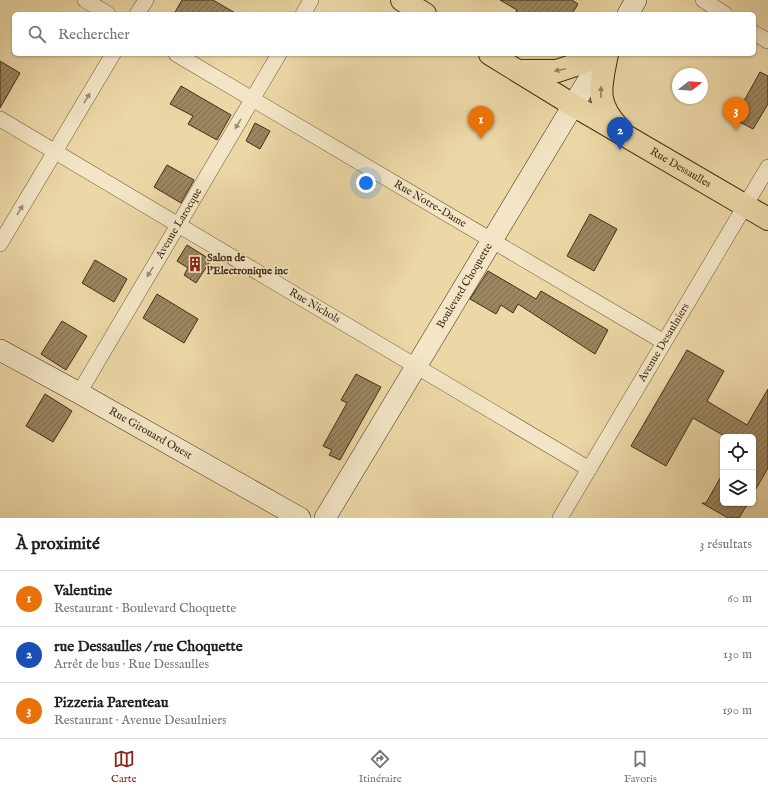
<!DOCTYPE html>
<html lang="fr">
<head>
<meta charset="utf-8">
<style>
	body { margin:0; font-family:"IM FELL English",serif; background:#f6f6f6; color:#222 }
	.controls { position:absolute; right:12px; bottom:12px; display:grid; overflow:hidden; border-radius:6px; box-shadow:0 1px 3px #0004 }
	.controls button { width:36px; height:36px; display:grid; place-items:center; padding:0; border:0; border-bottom:1px solid #e0e0e0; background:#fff; color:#222; font:20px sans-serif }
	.compass { position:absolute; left:672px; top:68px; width:36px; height:36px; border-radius:50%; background:#fff; box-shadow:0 1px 3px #0004; rotate:73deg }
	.you { position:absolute; left:366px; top:183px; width:14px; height:14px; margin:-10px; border:3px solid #fff; border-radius:50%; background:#1a73e8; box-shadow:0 0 0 6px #1a73e833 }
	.badge { display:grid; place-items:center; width:26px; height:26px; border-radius:50%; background:#8f2418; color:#fff; font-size:13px; font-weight:700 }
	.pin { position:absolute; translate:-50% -33px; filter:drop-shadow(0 1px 2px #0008) }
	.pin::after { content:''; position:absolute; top:21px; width:14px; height:12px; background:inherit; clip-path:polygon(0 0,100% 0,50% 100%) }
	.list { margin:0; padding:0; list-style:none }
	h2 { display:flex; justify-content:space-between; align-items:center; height:52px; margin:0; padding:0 16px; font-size:17px }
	h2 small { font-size:13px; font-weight:400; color:#767676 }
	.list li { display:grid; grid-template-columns:26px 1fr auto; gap:12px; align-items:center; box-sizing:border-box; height:56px; padding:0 16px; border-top:1px solid #e0e0e0 }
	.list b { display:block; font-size:15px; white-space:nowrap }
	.list p { margin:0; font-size:13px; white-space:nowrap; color:#767676 }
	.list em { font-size:13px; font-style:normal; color:#767676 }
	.icon { flex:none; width:22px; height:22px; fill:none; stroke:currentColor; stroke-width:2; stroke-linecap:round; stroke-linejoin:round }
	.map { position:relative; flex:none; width:768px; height:518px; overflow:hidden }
	.search { position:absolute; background:#fff; box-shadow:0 1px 3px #0004; left:12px; right:12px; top:12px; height:44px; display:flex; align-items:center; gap:10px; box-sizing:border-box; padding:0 14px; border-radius:6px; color:#767676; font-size:15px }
	.sheet { height:220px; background:#fff }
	nav { display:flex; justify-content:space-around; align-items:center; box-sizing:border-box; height:56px; border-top:1px solid #e0e0e0; background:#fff; font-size:11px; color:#767676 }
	nav a { display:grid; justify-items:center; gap:2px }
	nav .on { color:#8f2418 }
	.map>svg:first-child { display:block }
</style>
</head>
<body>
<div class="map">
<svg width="768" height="518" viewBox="0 0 768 518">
	<defs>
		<pattern id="building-hatch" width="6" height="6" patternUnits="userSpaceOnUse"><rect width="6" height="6" fill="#9a8661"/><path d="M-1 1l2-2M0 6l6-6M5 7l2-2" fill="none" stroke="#7f6e4f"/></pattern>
	</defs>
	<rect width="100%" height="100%" fill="#ecd7a6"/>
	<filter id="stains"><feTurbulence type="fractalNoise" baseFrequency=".005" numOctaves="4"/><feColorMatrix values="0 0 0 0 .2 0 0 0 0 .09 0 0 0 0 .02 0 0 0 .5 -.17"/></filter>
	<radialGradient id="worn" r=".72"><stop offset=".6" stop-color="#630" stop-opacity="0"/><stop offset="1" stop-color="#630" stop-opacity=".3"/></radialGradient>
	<path fill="url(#building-hatch)" stroke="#412e16" d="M182 0H213L237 14H174Z
		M500 0H572L578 4 572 14H515L517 10Z
		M0 61 20 73 0 108Z
		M760 72 768 76V104L753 129 734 119Z
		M181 86 231 115 217 140 188 124 193 116 170 104Z
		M255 123 270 131 260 149 246 141Z
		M167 165 194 180 181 203 154 187Z
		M590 214 617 229 594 271 567 256Z
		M187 245 211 260 196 283 184 275 188 268 177 261Z
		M95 260 127 279 114 302 82 283Z
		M488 271 536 299 541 291 608 330 595 354 518 304 513 313 501 305 496 314 470 299Z
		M157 294 198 319 184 343 143 318Z
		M62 321 87 336 66 370 41 354Z
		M687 350 724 371 707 401 747 425 768 389V468L753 494V437H726L693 418 666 466 631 446Z
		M356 374 381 387 340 460 329 455 332 450 323 446 347 403 341 400Z
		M45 394 72 411 53 442 26 426Z
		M723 473V503H748L739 518H728L702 503H706Z"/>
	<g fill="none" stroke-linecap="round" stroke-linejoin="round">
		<g stroke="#6c583a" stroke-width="16">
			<g id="street">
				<path d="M85 0 108 14"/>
				<path d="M703 0 725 14"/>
				<path d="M137 14 146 0"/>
				<path d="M303 14 311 0"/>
				<path d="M754 33 768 41"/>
				<path id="s1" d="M176 54 664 342"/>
				<path id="s2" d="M0 119 589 469"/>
				<path d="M0 244 113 54"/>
				<path id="s3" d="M79 393 279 54"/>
				<path id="s4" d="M560 518 768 167"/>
			</g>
		</g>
		<g stroke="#412e16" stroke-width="22">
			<g id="secondary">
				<path d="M628 14 636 0"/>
				<path id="s5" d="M0 350 79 393 300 518"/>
				<path id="s6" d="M325 518 604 54"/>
			</g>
		</g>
		<g stroke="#412e16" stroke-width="24">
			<g id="primary">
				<path d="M402 0 425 14"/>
				<path id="s7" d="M490 54 573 105 768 219"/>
				<path d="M607 54C601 86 594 102 619 128"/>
				<path d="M519 71H557L584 62 595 54"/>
			</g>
		</g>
		<use href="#street" stroke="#f3e5c5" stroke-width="15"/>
		<use href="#secondary" stroke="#f3e5c5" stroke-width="21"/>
		<use href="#primary" stroke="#ecd7a6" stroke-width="22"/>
	</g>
	<defs><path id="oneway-solid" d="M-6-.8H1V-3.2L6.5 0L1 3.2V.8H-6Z"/></defs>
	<g fill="#96825e">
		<use href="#oneway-solid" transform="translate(560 70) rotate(168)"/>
		<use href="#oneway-solid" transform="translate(601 92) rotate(-90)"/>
	</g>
	<g fill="#9a8a6e">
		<use href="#oneway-solid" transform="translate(87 98) rotate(-59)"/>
		<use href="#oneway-solid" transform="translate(238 124) rotate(121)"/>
		<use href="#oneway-solid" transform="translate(20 210) rotate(-59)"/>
		<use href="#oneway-solid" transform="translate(150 272) rotate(121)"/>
	</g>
	<defs>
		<g id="building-bare" transform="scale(1.2)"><path d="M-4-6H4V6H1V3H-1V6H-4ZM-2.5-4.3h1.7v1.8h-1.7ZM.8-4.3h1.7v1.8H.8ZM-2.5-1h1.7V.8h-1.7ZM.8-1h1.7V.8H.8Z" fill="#8f2418" stroke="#f3e5c5" stroke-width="2.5" paint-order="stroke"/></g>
	</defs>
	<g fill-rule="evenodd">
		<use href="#building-bare" x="195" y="264"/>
	</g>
	<g text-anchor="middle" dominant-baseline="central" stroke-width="3" stroke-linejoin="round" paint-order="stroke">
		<g font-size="11" fill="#412e16" stroke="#f3e5c5">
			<text stroke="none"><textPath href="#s7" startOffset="222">Rue Dessaulles</textPath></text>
			<text stroke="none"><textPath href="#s1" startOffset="295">Rue Notre-Dame</textPath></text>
			<text stroke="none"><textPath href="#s3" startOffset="197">Avenue Larocque</textPath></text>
			<text stroke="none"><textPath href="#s6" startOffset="271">Boulevard Choquette</textPath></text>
			<text stroke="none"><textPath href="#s2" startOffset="366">Rue Nichols</textPath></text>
			<text stroke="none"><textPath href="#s4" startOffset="204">Avenue Desaulniers</textPath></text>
			<text stroke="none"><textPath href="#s5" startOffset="172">Rue Girouard Ouest</textPath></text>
		</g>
		<g font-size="11" font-weight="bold" fill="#412e16" stroke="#f3e5c5" text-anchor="start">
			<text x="207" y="258">Salon de<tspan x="207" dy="13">l'Electronique inc</tspan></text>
		</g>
	</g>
	<rect width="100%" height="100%" filter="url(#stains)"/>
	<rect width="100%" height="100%" fill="url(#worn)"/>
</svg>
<div class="controls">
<button><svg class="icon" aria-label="locate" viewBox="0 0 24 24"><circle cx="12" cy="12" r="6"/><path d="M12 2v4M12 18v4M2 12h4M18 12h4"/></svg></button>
<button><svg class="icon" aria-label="layers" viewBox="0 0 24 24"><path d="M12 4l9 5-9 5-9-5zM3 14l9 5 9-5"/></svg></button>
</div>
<svg class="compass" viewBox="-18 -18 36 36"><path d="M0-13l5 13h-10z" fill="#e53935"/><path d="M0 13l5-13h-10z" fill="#767676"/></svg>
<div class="you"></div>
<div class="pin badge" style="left:481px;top:139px;background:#e8710a">1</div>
<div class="pin badge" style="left:620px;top:150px;background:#1a4fb4">2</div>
<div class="pin badge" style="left:736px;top:130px;background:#e8710a">3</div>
<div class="search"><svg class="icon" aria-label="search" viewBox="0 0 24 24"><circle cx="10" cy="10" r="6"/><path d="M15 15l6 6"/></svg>Rechercher</div>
</div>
<section class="sheet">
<h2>À proximité<small>3 résultats</small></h2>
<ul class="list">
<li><span class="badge" style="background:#e8710a">1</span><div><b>Valentine</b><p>Restaurant · Boulevard Choquette</p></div><em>60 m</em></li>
<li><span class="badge" style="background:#1a4fb4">2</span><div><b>rue Dessaulles / rue Choquette</b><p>Arrêt de bus · Rue Dessaulles</p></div><em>130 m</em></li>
<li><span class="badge" style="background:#e8710a">3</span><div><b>Pizzeria Parenteau</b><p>Restaurant · Avenue Desaulniers</p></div><em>190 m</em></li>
</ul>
</section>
<nav>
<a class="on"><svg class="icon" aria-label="map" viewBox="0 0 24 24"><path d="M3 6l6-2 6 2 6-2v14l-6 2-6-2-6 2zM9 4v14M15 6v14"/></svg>Carte</a>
<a><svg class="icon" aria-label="directions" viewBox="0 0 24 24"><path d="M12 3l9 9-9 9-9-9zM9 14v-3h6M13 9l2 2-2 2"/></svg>Itinéraire</a>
<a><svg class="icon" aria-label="saved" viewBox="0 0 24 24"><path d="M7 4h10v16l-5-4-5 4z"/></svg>Favoris</a>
</nav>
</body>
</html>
